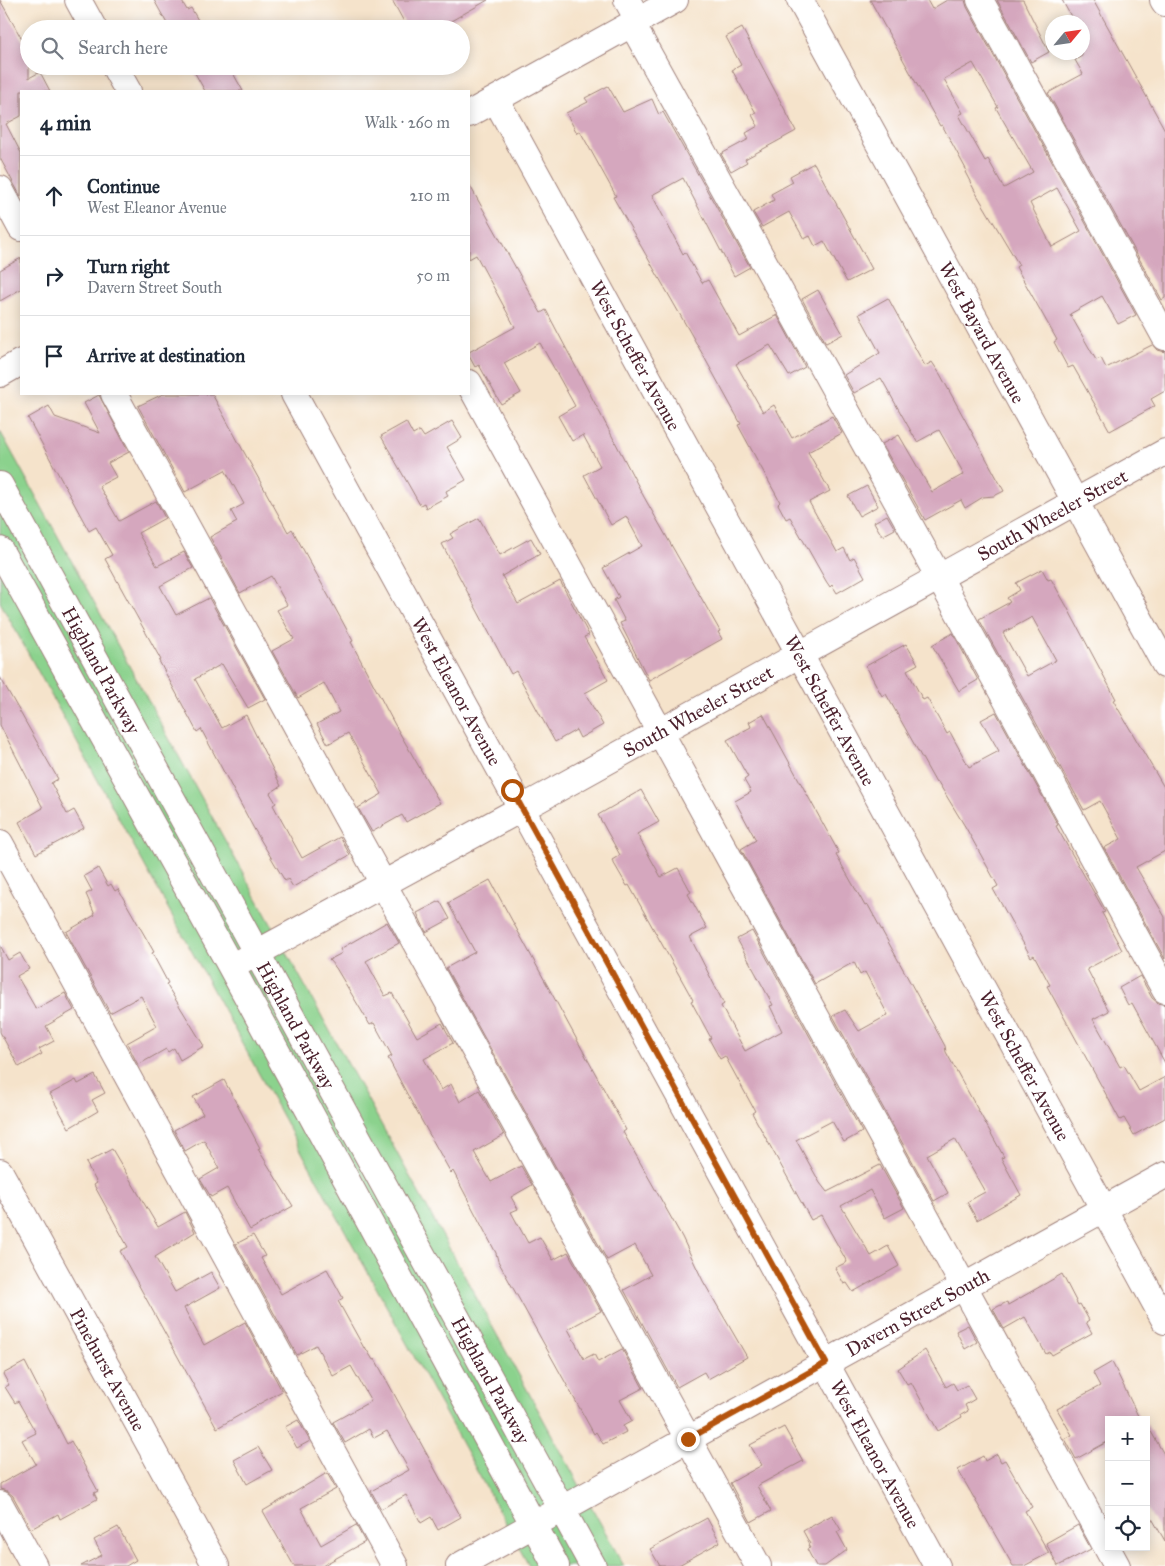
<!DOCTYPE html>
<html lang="en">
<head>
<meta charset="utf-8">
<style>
	body { margin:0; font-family:"IM FELL Great Primer",serif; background:#f2f2f3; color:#1f2937 }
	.controls { position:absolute; right:15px; bottom:15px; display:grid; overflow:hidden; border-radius:0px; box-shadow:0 2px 12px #0003 }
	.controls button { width:45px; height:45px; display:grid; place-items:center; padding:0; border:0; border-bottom:1px solid #e0e1e3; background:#fff; color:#1f2937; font:25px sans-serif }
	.compass { position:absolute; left:1045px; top:15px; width:45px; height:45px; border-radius:50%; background:#fff; box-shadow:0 2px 12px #0003; rotate:61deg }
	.stop { position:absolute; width:15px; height:15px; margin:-11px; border:4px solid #b45309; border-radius:50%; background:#fff }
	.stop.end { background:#b45309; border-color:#fff; box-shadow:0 1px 5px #0008 }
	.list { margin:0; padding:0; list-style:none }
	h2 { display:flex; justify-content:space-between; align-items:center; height:65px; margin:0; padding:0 20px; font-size:21px }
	h2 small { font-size:16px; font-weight:400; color:#747a83 }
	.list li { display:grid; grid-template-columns:32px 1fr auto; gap:15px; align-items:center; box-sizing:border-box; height:80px; padding:0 20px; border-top:1px solid #e0e1e3 }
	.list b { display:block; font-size:19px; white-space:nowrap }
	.list p { margin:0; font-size:16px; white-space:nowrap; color:#747a83 }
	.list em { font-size:16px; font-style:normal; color:#747a83 }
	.icon { flex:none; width:28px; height:28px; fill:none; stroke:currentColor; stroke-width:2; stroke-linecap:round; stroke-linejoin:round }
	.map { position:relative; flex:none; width:1165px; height:1566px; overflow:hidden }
	.search { position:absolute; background:#fff; box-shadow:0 2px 12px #0003; left:20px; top:20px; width:450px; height:55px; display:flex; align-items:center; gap:12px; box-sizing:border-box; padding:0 18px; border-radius:28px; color:#747a83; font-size:19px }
	.panel { position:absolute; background:#fff; box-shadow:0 2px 12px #0003; left:20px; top:90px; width:450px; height:305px; border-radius:0px }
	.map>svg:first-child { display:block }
</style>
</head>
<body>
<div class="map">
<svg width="1165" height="1566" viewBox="0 0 1165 1566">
	<rect width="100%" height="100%" fill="#fff"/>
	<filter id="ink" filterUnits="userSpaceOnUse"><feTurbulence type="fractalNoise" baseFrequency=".02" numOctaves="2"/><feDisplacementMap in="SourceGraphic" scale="10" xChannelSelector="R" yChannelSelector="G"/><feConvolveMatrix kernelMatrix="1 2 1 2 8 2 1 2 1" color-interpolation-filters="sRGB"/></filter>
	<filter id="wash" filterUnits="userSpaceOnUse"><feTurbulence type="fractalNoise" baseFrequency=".0096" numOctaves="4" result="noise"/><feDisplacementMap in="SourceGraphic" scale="20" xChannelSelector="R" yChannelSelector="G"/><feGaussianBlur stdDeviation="1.12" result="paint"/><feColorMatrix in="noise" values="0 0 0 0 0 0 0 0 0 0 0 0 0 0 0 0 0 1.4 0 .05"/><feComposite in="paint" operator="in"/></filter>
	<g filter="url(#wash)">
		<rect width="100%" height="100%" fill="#f5e3cb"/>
		<path fill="#8bd28d" stroke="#6a785c" d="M0 431 624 1566H529L0 602Z"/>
		<g id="blocks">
			<path fill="#d5a7be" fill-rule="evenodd" d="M0 0 29 52V78L40 72 50 91H21V116L6 124 21 153V197L0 158Z
				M154 0H181L187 10 191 8 203 29H170Z
				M392 0H488L437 29H408Z
				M870 0H927L932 9 947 0H965L967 7 1136 315 1118 324 1102 296 1070 314 1096 360 1101 358 1106 368 1152 345 1158 350 1165 352V391L1151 399 1155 406 1110 431 1073 366 1068 368 1054 342 1057 340 1016 267 1019 265 976 193 965 172 967 171 942 125 940 126ZM973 63 998 107 996 108 1033 172 1004 188 988 159 985 161 959 115 963 113 944 79ZM1057 188 1081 231 1052 247 1030 203Z
				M997 0H1023L1049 52 1031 62Z
				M1062 0H1093L1165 130V298L1162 300 1048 93 1083 74 1075 60 1082 56V22H1074Z
				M742 28 796 131 745 159 747 162 731 171 721 154 749 139 746 133 758 126 752 115 756 113 732 70 741 65 726 37Z
				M191 66H229L243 91H205Z
				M608 86 623 112 652 99 659 115 663 112 750 267 734 276 683 178 652 195 683 254 685 252 702 283 708 280 739 336 777 315 805 367 789 376 770 345 736 364 763 412 774 405 792 438 832 416 842 433 808 452 830 491 809 502 837 552 844 548 850 560 854 557 865 577 837 593 832 585 830 587 826 581 790 517 786 519 778 504 780 502 738 425 741 424 703 355 613 197 616 196 580 131 577 133 566 113 588 102 585 98Z
				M814 163 872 269 847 282 824 241 815 246 810 236 804 239 789 212 762 227 753 212 774 200 771 194 793 182 790 176Z
				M469 184 541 313 546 310 644 497 720 631 718 632 722 639 649 680 620 623 625 621 614 600 619 597 603 568 642 546 626 516 611 525 584 475 600 466 583 435 572 441 558 416 575 406 540 343 504 363 521 393 501 404 479 365 475 367 469 356V352L515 327 476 255 469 259Z
				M21 258V289L0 301V270Z
				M818 290 843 334 826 343 802 299Z
				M888 298 925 366 932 362 940 374 1004 491 994 496 983 497 965 508 961 500 925 520 882 444 899 435 932 492 964 474 939 430 917 442 881 378 854 393 844 375 880 353 859 314Z
				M163 394H212L288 532 292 529 353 641 351 642 395 725 440 803 406 822 402 815 372 832 358 808 382 794 348 733 328 744 317 724 339 712 324 683 298 698 272 651 294 639 277 610 287 605 271 576 240 593 210 537 237 522 231 511 244 504 225 470 185 492 138 406Z
				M99 395 129 452 108 463 116 477 99 486 119 521 156 501 165 518 138 533 157 566 184 552 193 568 160 586 176 615 209 598 265 699 248 708 222 664 195 679 222 728 246 715 281 786 270 793 276 803 273 805 302 858 340 837 350 855 293 887 288 879 285 881 253 827 201 729 197 732 159 661 161 660 105 559 112 555 96 527 89 531 28 418 49 406 55 417 100 433 84 403Z
				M452 421 462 438 447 447 466 480 446 491 448 496 426 508 424 503 420 505 381 436 406 422 413 435 420 431 424 437Z
				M867 486 878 506 859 516 848 496Z
				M887 515 895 529 882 536 874 522Z
				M479 518 500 555 531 538 540 554 502 576 518 604 560 581 589 635 584 637 608 680 585 693 603 725 580 738 576 730 555 742 516 671 511 674 442 544 453 538 450 534Z
				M1042 569 1048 580 1051 579 1066 605 1116 699 1113 700 1165 789V851L1136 867 1165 917V959L1104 848 1121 839 1100 801 1084 810 979 619 1010 602 1007 598 1020 590 1016 583ZM1032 617 1056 660 1027 676 1003 633Z
				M953 633 978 680 959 691 932 645Z
				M906 644 918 664 907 670 923 700 927 698 947 734 950 732 969 767 999 751 981 720 996 712 1058 825 1056 826 1105 912 1102 913 1122 950 1087 969 1109 1011 1093 1019 1120 1067 1124 1065 1139 1091 1165 1077V1118L1134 1135 1124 1118 1120 1120 1047 986 1050 985 1034 955 1031 957 993 889 998 886 966 828 938 782 936 783 886 694 882 696 866 666Z
				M0 677 58 779 51 783 67 814 74 810 84 828 36 854 19 822 43 808 0 725Z
				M763 714 839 853 836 855 860 897 865 906 868 905 945 1046 946 1052 1004 1157 1001 1158 1021 1195 977 1220 967 1202 985 1192 955 1139 927 1155 948 1193 934 1201 833 1016 845 1010 859 1031 888 1015 865 972 860 975 854 962 815 984 741 849 756 840 735 801 751 792 744 780 748 777 727 740 751 727 749 722Z
				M641 790 659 822 637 834 661 877 678 868 691 892 688 894 707 928 690 937 724 1004 721 1006 745 1051 782 1031 770 1006 773 1005 737 939 752 931 862 1132 844 1142 832 1121 796 1140 820 1183 827 1192 880 1165 904 1208 885 1218 870 1190 841 1206 871 1256 888 1246 899 1266 853 1292 847 1283 844 1284 835 1268 847 1262 821 1215 811 1220 752 1113 755 1111 725 1056 720 1059 709 1039 711 1038 691 1001 693 1000 629 885 627 886 612 860 620 855 598 815Z
				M98 868 108 886 111 884 115 891 118 889 154 952 152 953 168 983 166 984 204 1046 180 1060 174 1048 168 1052 166 1049 138 1065 127 1043 157 1026 141 996 110 1013 66 932 95 915 86 894 92 891 84 876Z
				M490 880 626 1130 623 1132 682 1237 703 1281 747 1357 708 1379 704 1372 677 1387 624 1290 651 1275 635 1245 607 1260 446 968 475 952 448 903Z
				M440 901 450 919 426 932 417 913Z
				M387 922 399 943 366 961 385 996 392 993 417 1037 442 1023 453 1043 424 1059 441 1090 451 1084 460 1102 479 1090 504 1135 474 1152 491 1182 521 1166 532 1185 511 1197 518 1209 511 1212 528 1243 540 1237 553 1260 568 1252 601 1311 568 1329 584 1359 594 1354 598 1362 622 1349 643 1388 620 1400 632 1421 623 1426 626 1432 603 1444 596 1432 594 1434 498 1261 496 1253 453 1171 451 1173 413 1105 388 1058 392 1056 374 1023 370 1025 336 968 329 960 342 953 340 949Z
				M0 945 8 960 20 953 29 969 17 976 36 1009 65 993 74 1010 46 1026 54 1041 39 1049 42 1054 19 1067 0 1032Z
				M1140 976 1152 998 1158 1003 1165 1005V1063L1132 1003 1128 1005 1119 988Z
				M95 1075 105 1093 92 1100 98 1111 69 1128 50 1094 76 1080 78 1084Z
				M224 1080 260 1148 258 1149 293 1206 250 1230 227 1188 211 1197 200 1179 219 1168 204 1140 185 1151 174 1130 203 1114 193 1097Z
				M112 1149 158 1227 185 1212 195 1232 155 1257 175 1292 211 1272 220 1288 184 1308 204 1345 245 1322 282 1391 217 1428 120 1251 128 1247 94 1185 97 1183 86 1163Z
				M253 1235 265 1256 261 1258 281 1294 327 1269 343 1298 338 1301 364 1348 365 1347 373 1360 375 1359 461 1517 438 1530 431 1517 421 1523 406 1495 381 1509 371 1491 409 1470 387 1431 374 1438 369 1429 345 1443 333 1422 371 1401 351 1366 333 1376 316 1345 297 1355 236 1244Z
				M1062 1274 1078 1305 1080 1304 1089 1320 1086 1322 1092 1333 1052 1355 1050 1352 1046 1354 1025 1317 1004 1329 993 1309 1007 1302 1008 1305Z
				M968 1325 977 1342 965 1349 956 1331Z
				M925 1350 946 1387 953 1383 957 1390 967 1385 975 1399 965 1405 968 1411 961 1415 962 1417 938 1431 911 1382 907 1384 898 1369Z
				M25 1362 67 1444 71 1441 98 1491 94 1493 97 1499 60 1519 58 1514 31 1529 13 1496 7 1491 0 1489V1484L36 1464 22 1440 36 1433 18 1401 15 1403 5 1387 9 1385 3 1374Z
				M1112 1362 1140 1420H1109V1441L1076 1459 1065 1439 1072 1435 1057 1409 1100 1386 1093 1373Z
				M298 1420 310 1441 297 1448 285 1427Z
				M1146 1423 1165 1456V1541L1146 1508Z
				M784 1427 803 1461 757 1486 771 1511 751 1522 730 1483 762 1465 750 1445Z
				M258 1447 272 1470 247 1484 234 1460Z
				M997 1454 1001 1462 1005 1460 1032 1507 1025 1511 1049 1553 1024 1566H1013L958 1470 983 1456 985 1461Z
				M327 1473 336 1489 301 1508 321 1545 356 1525 365 1542 322 1566H294L263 1511Z
				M832 1515 841 1530 837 1532 847 1550 825 1566H816L807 1549 810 1548 808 1545 810 1544 803 1531Z
				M707 1518 720 1542 677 1566H660L650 1549Z
				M1078 1525 1091 1549 1058 1566 1046 1543Z
				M118 1527 136 1560 126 1566H81L102 1555 94 1540Z"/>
		</g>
	</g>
	<g filter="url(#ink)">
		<use href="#blocks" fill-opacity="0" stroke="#a0817b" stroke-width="1"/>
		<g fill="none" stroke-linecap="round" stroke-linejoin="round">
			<g stroke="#a0817b" stroke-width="28">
				<g id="minor">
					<path d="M78 0 94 29"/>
					<path d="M627 0 638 20"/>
					<path id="s1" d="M800 0 1165 665"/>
					<path d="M980 0 1165 337"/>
					<path d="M1163 0 1165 3"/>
					<path d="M632 24 951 599 1165 990"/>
					<path d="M114 66 128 91"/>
					<path id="s2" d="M496 100 1165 1321"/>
					<path d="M469 114 675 0"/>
					<path d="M0 189 21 228"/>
					<path d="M0 374 21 362"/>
					<path d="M469 383 1117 1566"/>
					<path d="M114 394 758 1566"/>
					<path id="s3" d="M294 394 937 1566"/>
					<path id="s4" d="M0 485 593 1566"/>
					<path d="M0 550 231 967 556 1566"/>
					<path d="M0 843 395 1566"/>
					<path id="s5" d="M242 961 539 799 1165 452"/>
					<path id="s6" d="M0 1172 216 1566"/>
					<path d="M0 1504 34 1566"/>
					<path id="s7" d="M459 1566 1165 1175"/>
				</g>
			</g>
			<use href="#minor" stroke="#fff" stroke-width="26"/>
		</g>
	</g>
	<g fill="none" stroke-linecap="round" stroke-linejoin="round" filter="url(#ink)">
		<path stroke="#b45309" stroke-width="6" d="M512 790 826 1363 688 1439"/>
	</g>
	<g text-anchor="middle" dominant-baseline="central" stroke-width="5" stroke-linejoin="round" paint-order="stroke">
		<g font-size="19" fill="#4a1f2b" stroke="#fff">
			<text stroke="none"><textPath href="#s1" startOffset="379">West Bayard Avenue</textPath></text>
			<text stroke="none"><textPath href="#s2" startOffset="291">West Scheffer Avenue</textPath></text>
			<text stroke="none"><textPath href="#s5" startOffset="925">South Wheeler Street</textPath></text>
			<text stroke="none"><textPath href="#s4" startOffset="211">Highland Parkway</textPath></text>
			<text stroke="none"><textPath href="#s3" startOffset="339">West Eleanor Avenue</textPath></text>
			<text stroke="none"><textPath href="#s2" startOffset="696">West Scheffer Avenue</textPath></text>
			<text stroke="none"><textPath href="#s5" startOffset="520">South Wheeler Street</textPath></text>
			<text stroke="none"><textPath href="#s4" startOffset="616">Highland Parkway</textPath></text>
			<text stroke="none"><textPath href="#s2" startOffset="1101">West Scheffer Avenue</textPath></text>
			<text stroke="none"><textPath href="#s7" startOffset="524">Davern Street South</textPath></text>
			<text stroke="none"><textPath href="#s6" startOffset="225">Pinehurst Avenue</textPath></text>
			<text stroke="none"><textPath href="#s4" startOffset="1021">Highland Parkway</textPath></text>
			<text stroke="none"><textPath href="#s3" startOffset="1209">West Eleanor Avenue</textPath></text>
		</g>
	</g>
</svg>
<div class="controls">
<button>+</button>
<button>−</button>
<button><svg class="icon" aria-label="locate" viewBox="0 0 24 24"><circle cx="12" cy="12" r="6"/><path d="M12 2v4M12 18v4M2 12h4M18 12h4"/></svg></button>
</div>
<svg class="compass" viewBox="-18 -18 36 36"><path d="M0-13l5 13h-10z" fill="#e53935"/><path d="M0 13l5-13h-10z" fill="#747a83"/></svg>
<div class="stop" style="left:512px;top:790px"></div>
<div class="stop end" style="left:688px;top:1439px"></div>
<div class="search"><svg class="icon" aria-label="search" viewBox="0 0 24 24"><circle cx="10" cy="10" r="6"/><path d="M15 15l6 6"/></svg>Search here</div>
<section class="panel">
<h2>4 min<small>Walk · 260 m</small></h2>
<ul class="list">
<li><svg class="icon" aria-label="ahead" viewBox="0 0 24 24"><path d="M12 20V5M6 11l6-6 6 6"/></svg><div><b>Continue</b><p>West Eleanor Avenue</p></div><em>210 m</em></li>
<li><svg class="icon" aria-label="right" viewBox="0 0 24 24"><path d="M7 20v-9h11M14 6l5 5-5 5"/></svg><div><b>Turn right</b><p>Davern Street South</p></div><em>50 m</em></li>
<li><svg class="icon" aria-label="arrive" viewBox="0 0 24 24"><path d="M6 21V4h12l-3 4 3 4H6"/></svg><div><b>Arrive at destination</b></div></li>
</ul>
</section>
</div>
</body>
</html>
